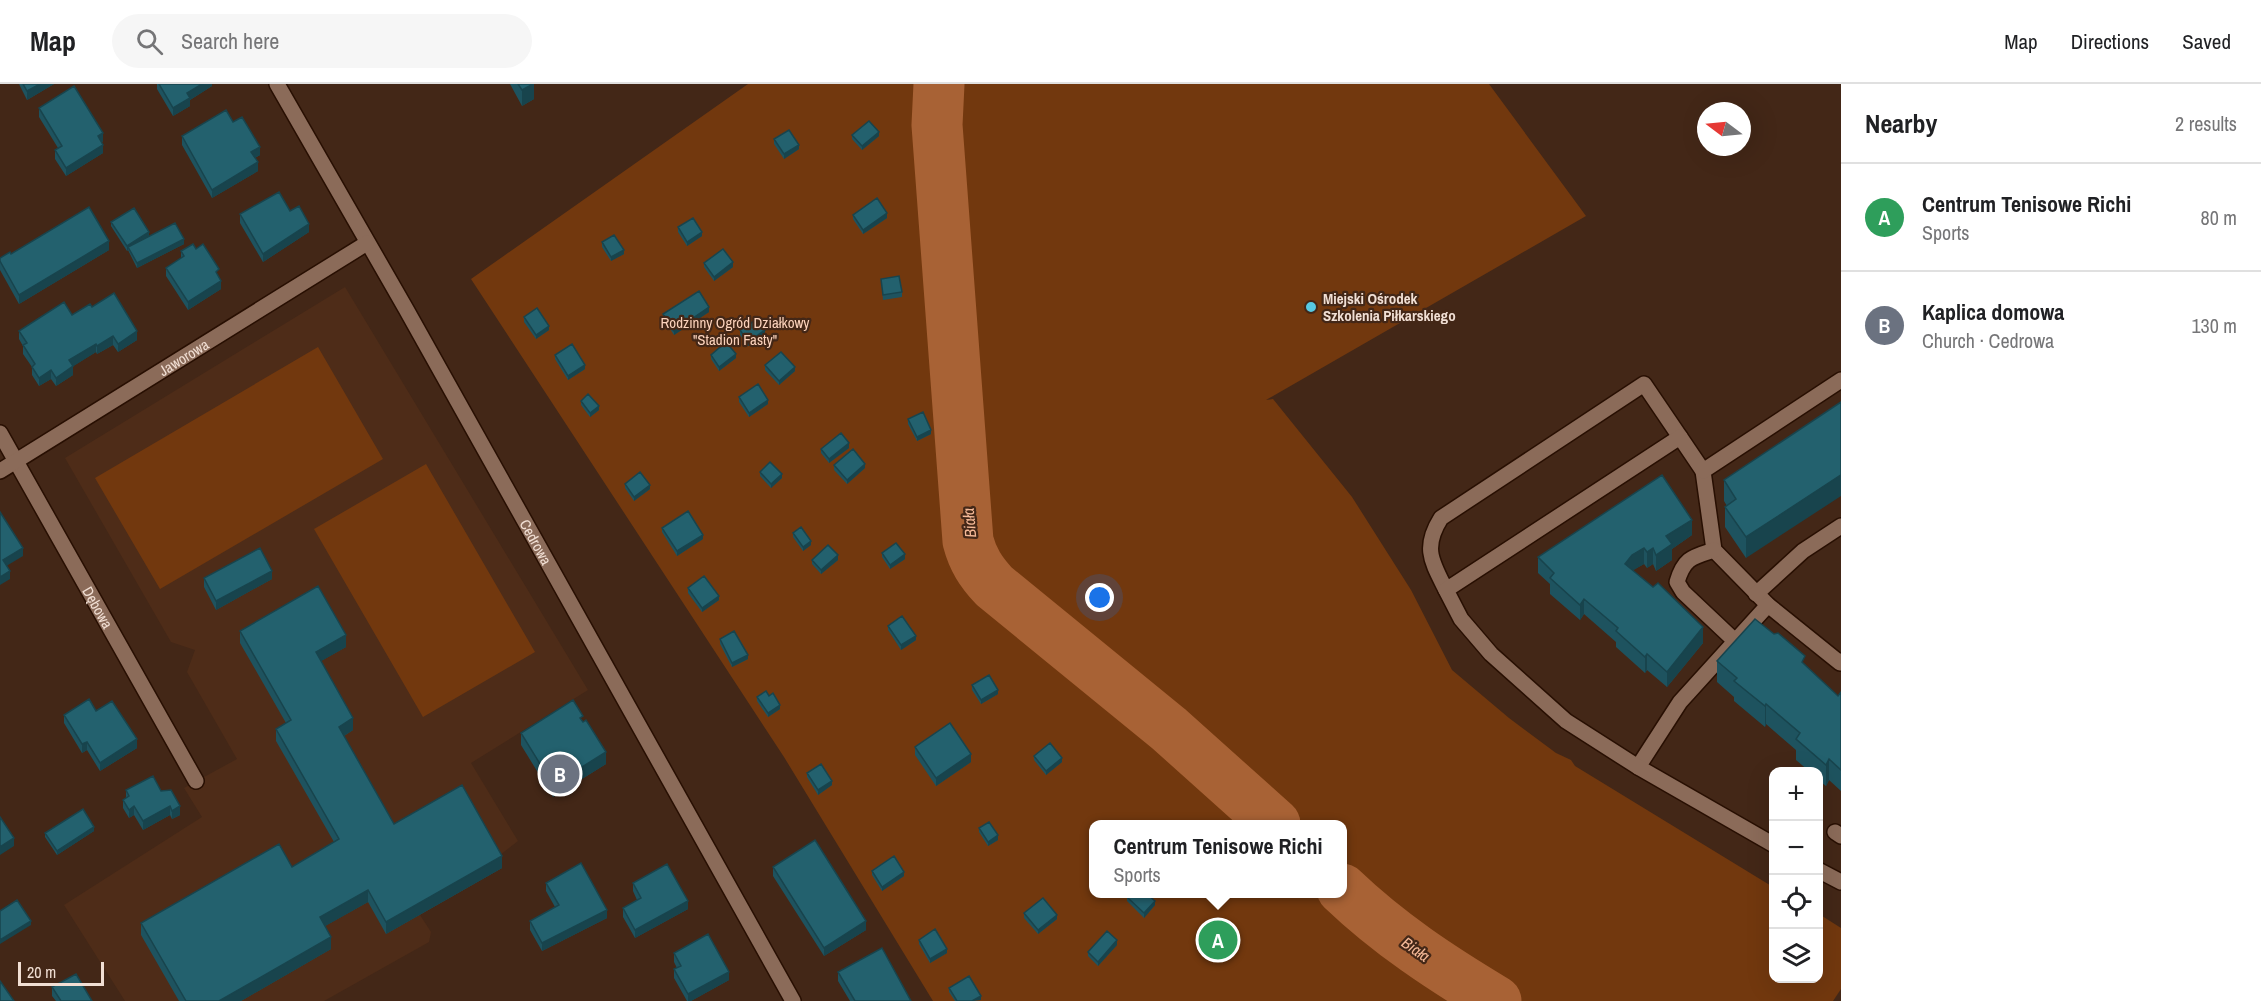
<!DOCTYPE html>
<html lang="en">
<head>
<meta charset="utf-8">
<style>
	body { margin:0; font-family:"Archivo Narrow",sans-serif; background:#f6f6f6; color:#202124 }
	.controls { position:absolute; right:18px; bottom:18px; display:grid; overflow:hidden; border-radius:12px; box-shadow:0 6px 24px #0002 }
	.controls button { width:54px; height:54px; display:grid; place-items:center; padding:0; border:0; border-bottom:2px solid #e0e0e0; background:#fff; color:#202124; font:30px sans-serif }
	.compass { position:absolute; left:1697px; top:18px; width:54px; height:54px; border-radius:50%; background:#fff; box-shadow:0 6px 24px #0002; rotate:286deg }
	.scale { position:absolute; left:18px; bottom:15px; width:86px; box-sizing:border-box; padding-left:6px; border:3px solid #f1dfd4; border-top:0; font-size:16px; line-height:21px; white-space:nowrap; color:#f1dfd4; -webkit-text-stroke:4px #432717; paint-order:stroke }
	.you { position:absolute; left:1100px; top:514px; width:21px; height:21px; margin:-15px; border:4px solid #fff; border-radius:50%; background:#1a73e8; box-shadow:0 0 0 9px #1a73e833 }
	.badge { display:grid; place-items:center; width:39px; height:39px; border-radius:50%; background:#396d79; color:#fff; font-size:20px; font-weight:700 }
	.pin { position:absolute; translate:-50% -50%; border:3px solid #fff; box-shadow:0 2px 6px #0006 }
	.popup { position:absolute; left:1089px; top:736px; width:258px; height:78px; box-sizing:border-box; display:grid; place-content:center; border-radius:12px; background:#fff; filter:drop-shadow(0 2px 4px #0005); font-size:20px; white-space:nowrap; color:#757577 }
	.popup b { font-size:22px; color:#202124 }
	.popup::after { content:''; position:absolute; left:50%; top:100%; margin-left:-12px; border:12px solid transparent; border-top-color:#fff }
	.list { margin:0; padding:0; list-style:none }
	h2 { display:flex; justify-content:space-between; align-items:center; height:78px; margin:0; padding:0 24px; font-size:26px }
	h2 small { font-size:20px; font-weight:400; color:#757577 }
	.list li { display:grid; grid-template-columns:39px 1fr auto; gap:18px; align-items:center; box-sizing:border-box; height:108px; padding:0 24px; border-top:2px solid #e0e0e0 }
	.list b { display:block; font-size:22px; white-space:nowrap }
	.list p { margin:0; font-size:20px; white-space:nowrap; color:#757577 }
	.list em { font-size:20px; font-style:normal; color:#757577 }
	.icon { flex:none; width:33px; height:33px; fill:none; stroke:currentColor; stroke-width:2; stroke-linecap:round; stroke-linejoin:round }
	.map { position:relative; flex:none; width:1841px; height:917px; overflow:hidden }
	header { display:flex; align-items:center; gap:36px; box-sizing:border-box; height:84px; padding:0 30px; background:#fff; border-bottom:2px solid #e0e0e0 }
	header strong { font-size:28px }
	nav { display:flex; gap:33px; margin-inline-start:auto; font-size:21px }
	.search { width:420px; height:54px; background:#f6f6f6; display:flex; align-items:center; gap:15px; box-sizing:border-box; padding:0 21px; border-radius:33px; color:#757577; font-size:22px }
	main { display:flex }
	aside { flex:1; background:#fff }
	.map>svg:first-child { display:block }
</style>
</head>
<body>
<header>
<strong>Map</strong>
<div class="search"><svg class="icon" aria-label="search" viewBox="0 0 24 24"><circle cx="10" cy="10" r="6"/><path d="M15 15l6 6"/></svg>Search here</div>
<nav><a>Map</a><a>Directions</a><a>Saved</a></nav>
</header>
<main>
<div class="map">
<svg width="1841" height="917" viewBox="0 0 1841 917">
	<rect width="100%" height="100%" fill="#432717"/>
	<path fill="#4e2c18" d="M345 203 588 606 471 679 518 757 496 774 502 784 420 831 431 848 429 858 324 917H125L64 821 202 733 184 704 237 675 187 588 195 566 171 558 65 374Z"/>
	<path fill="#72380e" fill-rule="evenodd" d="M748 0H1489L1586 132 1266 316 1273 315 1352 413 1411 506 1452 586 1509 634 1556 669 1571 676 1575 682 1773 803 1774 894H1818L1819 830 1841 844V905L1833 917H933L784 673 471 195ZM1094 740H1342V810H1094Z
		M318 263 383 375 160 505 95 394Z
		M426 380 535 568 423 633 314 445Z"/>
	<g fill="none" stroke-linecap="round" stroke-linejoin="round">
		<path stroke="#a86235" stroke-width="51" d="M939 0 937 41 968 457C973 476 981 488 994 502L1169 645 1275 740
			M1342 805C1389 850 1441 884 1496 917"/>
		<g stroke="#280f02" stroke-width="18">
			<g id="minor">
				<path id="s1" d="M277 0 406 225 793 917"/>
				<path id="s2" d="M0 349 196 697"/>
				<path id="s3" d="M0 387 367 159"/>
				<path d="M1703 387 1714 466 1768 521 1840 579 1841 577"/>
				<path d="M1714 466C1692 473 1684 474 1677 498L1683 508 1735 557"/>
				<path d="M1446 506C1432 478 1422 464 1441 434L1644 300 1680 353"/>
				<path d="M1756 510 1803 467 1841 442"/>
				<path d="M1638 683 1680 618 1768 521"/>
				<path d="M1835 748 1841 752"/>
				<path d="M1774 761 1638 683 1566 637 1491 570 1461 535 1446 506 1680 353 1703 387 1841 296"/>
				<path d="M1818 786 1841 798"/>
			</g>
		</g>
		<use href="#minor" stroke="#8b6b59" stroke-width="15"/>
	</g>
	<path fill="#1e535f" d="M19 0H54L27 16Z
		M157 0H212V2L190 16V22L173 32 157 5Z
		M510 0H534V15L522 22Z
		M39 24 103 57 102 58 103 69 66 92 55 75V66L58 64 39 33Z
		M233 38 260 71 255 74 258 87 212 114 182 61V52Z
		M852 51 879 52 862 66 852 55Z
		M774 55 799 65 784 75 774 60Z
		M290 127 309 148 263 178 240 139V130Z
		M853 131 887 134 863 150 853 135Z
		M111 138 149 152 184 160 137 184 128 166 127 167 111 142Z
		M678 143 702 152 687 162 678 148Z
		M602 158 624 170 611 177 602 163Z
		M196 165 221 205 188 226 166 192V184L181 174V167Z
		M109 166 19 220 0 186V174L11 170Z
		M704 179 733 183 714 197 704 183Z
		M881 195 902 208V213L883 216Z
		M92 223 137 256 118 268 113 261 97 270 96 268 73 282V291L56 302 51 295 39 302 32 291V283L23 270V262L19 255V247L72 231Z
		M709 228 674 251 663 234V230Z
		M524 233 549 246 536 255 524 238Z
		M740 246 765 250 748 262 740 251Z
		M555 271 585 285 568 296 555 275Z
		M711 271 736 274 719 287 711 275Z
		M765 281 795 287 779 301 765 286Z
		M739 313 768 320 749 333 739 318Z
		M581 317 599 326 590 333 581 321Z
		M1841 318 1746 474 1725 443V423L1727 422 1724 417V396Z
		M908 335 931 350 917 357 908 340Z
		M849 364 829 379 821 369V365Z
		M834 381 865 384 847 400 834 386Z
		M760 388 782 394 771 404 760 392Z
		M625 400 650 405 634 417 625 404Z
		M662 444 703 455 677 472 662 448Z
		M793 449 811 461 803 467 793 453Z
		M1692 451 1672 465V476L1656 487 1653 480 1647 484 1644 480 1633 486 1703 559 1667 603 1647 586 1645 589 1616 563V558L1584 530 1580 536 1550 510V500L1538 489V473Z
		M882 469 905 475 890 485 882 473Z
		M812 476H838L821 490 812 480Z
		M204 494 272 495 216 526 204 503Z
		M688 504 719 516 702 528 688 509Z
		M888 542 916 556 901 566 888 546Z
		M240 547 346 563 321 577 353 646 344 652 394 740 502 784 386 850 368 818 325 842 331 865 241 917H179L141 851V839L292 783 334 758 276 657V645L286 639 240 559Z
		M720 555 748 575 732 583 720 560Z
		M1717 577 1805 581 1838 612 1841 608V707L1829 696 1826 702 1818 696V687H1809L1796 676V666L1766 640 1765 643 1734 617V613L1717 598Z
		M972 601 998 610 981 620 972 606Z
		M769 612 780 625 768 633 757 617V613Z
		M96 627 137 664 100 687 87 666 82 669 64 639V631Z
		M583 638 606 680 553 713 521 661V649Z
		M915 663 971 678 936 702 915 671Z
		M1034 672 1062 678 1046 691 1034 676Z
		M807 689 832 701 818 711 807 693Z
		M126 706 161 707 180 731 172 735 170 731 143 746 134 731 129 734 123 724V716L126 714Z
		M979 744 998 756 988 762 979 748Z
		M94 747 57 771 45 753V749Z
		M773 783 866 846 824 872 773 792Z
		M872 787 904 792 882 807 872 791Z
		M546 799 607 834 542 867 530 846V837L555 823 546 807Z
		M633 799 688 825 635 854 623 833V824L637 816 633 807Z
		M1127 813 1155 821 1144 834 1127 817Z
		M1024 829 1057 835 1038 850 1024 834Z
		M919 856 947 869 930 879 919 860Z
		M1117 861 1098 882 1088 872V868Z
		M674 869 729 896 691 917H687L674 894V885L677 884 674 878Z
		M838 888 911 917H850L838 897Z
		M52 903 92 917H56L52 912Z
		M949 904 981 916 955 917 949 908Z"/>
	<path fill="#18444d" d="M40 0H54L27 16V7Z
		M202 0H212V2L190 16V22L173 32V24L187 9Z
		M534 0V15L522 22V6Z
		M879 48V52L862 66V62Z
		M103 49V57L98 61V52Z
		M103 61V69L66 92V84Z
		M799 61V65L784 75V70Z
		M260 63V71L251 76V68Z
		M258 78V87L212 114V106Z
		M887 129V134L863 150V146Z
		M309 140V148L263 178V170Z
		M149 148V153L128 163V166L127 167V162Z
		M702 148V152L687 162V158Z
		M184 155V160L137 184V179Z
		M109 157V166L19 220V211Z
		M624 166V170L611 177V173Z
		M733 178V183L714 197V193Z
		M221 197V205L188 226V218Z
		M709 223V228L674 251V247Z
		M549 242V246L536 255V251Z
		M765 246V250L748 262V258Z
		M137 247V256L118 268V260Z
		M113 252V261L97 270V262Z
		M96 260V268L69 285V276Z
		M736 270V274L719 287V283Z
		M585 281V285L568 296V292Z
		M73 282V291L56 302V294Z
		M795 283V287L779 301V297Z
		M51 286V295L39 302V294Z
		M768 316V320L749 333V329Z
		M599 322V326L590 333V329Z
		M931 346V350L917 357V353Z
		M849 359V364L829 379V375Z
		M865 380V384L847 400V396Z
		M782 390V394L771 404V400Z
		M1841 391V412L1746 474V453Z
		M650 401V405L634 417V413Z
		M1692 436V451L1672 465V476L1656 487V471L1666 452Z
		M703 451V455L677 472V467Z
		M811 457V461L803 467V463Z
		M23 464V472L3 484V476Z
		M1644 464V480L1632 487 1625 480 1632 471Z
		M1653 464V480L1647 484V468Z
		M905 470V475L890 485V481Z
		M838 471V476L821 490V486Z
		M10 487V495L0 501V493Z
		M272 487V495L216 526V517Z
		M719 512V516L702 528V524Z
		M1584 515V530L1580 536V521Z
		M1703 543V559L1667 603V588Z
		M346 551V563L316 580V568Z
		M916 552V556L901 566V561Z
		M1647 570V586L1645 589V573Z
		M748 571V575L732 583V579Z
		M998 606V610L981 620V616Z
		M1766 620V640L1765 643V622Z
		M780 621V625L768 633V629Z
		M353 634V646L339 655V643Z
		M137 655V664L100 687V679Z
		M87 658V666L82 669V660Z
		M606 668V680L553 713V701Z
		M971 670V678L936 702V694Z
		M1062 674V678L1046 691V687Z
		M1829 675V696L1826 702V681Z
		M832 697V701L818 711V706Z
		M134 722V731L129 734V726Z
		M170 722V731L143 746V737Z
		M180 722V731L172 735V727Z
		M94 743V747L57 771V767Z
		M998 751V756L988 762V758Z
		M14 754V762L0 771V763Z
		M502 772V784L386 850V838Z
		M904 788V792L882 807V803Z
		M368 806V818L320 845V833Z
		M688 817V825L635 854V846Z
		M1155 817V821L1144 834V829Z
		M607 826V834L542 867V859Z
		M1057 831V835L1038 850V846Z
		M31 837V841L0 860V856Z
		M866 837V846L824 872V864Z
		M331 853V865L241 917H219Z
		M1117 856V861L1098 882V878Z
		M947 865V869L930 879V875Z
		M729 888V896L691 917H688V910Z
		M981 912V916L972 917Z"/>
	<path fill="#23616e" stroke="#18444d" stroke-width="1.5" d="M23 0H40L27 7Z
		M159 0H202L187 9 190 14 173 24Z
		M518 0H533L522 6Z
		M74 2 103 49 98 52 103 61 66 84 55 66 62 62 39 24Z
		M226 26 233 38 242 33 260 63 251 68 258 78 212 106 182 52Z
		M869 37 879 48 862 62 852 51Z
		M789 46 799 61 784 70 774 55Z
		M279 108 290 127 299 122 309 140 263 170 240 130Z
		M877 114 887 129 863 146 853 131Z
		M89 123 109 157 19 211 0 177V174L10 168 11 170Z
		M134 124 149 148 127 162 111 138Z
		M693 134 702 148 687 158 678 143Z
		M175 139 184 155 137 179 128 163Z
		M614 151 624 166 611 173 602 158Z
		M193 160 196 165 203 160 219 185 216 188 221 197 188 218 166 184 184 172 181 167Z
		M723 165 733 178 714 193 704 179Z
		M899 192 902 208 883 211 881 195Z
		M699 207 709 223 674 247 663 230Z
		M114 209 137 247 118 260 113 252 97 262 96 260 69 276 73 282 56 294 51 286 39 294 32 283 35 280 23 261 27 259 19 247 64 218 72 231 90 220 92 223Z
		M537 224 549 242 536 251 524 233Z
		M757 235 765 246 748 258 740 246Z
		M726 258 736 270 719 283 711 271Z
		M572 260 585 281 568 292 555 271Z
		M781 268 795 283 779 297 765 281Z
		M758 300 768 316 749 329 739 313Z
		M588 310 599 322 590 329 581 317Z
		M1841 318V391L1746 453 1725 423 1736 415 1724 396Z
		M923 328 931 346 917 353 908 335Z
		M841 349 849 359 829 375 821 365Z
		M853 365 865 380 847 396 834 381Z
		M770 378 782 390 771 400 760 388Z
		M640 388 650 401 634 413 625 400Z
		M1662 391 1692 436 1666 452 1672 460 1656 471 1653 464 1647 468 1644 464 1632 471 1625 480 1653 503 1658 499 1703 543 1667 588 1647 570 1645 573 1616 547 1618 544 1584 515 1580 521 1550 494 1554 489 1538 473Z
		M688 427 703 451 677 467 662 444Z
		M0 428 23 464 3 476 10 487 0 493Z
		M801 443 811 457 803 463 793 449Z
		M896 459 905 470 890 481 882 469Z
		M828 461 838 471 821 486 812 476Z
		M260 464 272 487 216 517 204 494Z
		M704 492 719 512 702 524 688 504Z
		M318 502 346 551 316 568 353 634 339 643 394 740 462 701 502 772 386 838 368 806 320 833 331 853 219 917H186L141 839 279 760 292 783 339 755 276 645 291 636 240 547Z
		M902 532 916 552 901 561 888 542Z
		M1755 535 1774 550 1778 549 1805 572 1802 578 1838 612 1841 608V686L1829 675 1826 681 1796 655 1800 649 1766 620 1765 622 1734 597 1737 594 1717 577Z
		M734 547 748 571 732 579 720 555Z
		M989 591 998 606 981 616 972 601Z
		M766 607 769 612 773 609 780 621 768 629 757 613Z
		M89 615 96 627 112 617 137 655 100 679 87 658 82 660 64 631Z
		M573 616 583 632 580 634 583 638 586 636 606 668 553 701 521 649Z
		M950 639 971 670 936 694 915 663Z
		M1050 659 1062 674 1046 687 1034 672Z
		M821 680 832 697 818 706 807 689Z
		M153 692 161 707 171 706 180 722 172 727 170 722 143 737 134 722 129 726 123 716 129 712 126 706Z
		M83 725 94 743 57 767 45 749Z
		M0 733 14 754 0 763Z
		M989 738 998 751 988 758 979 744Z
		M815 756 866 837 824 864 773 783Z
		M894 772 904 788 882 803 872 787Z
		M581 779 607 826 542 859 530 837 559 821 546 799Z
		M667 780 688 817 635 846 623 824 641 814 633 799Z
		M1130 810H1147L1155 817 1144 829 1127 813Z
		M1043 814 1057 831 1038 846 1024 829Z
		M17 816 31 837 0 856V827Z
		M935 845 947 865 930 875 919 856Z
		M1107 847 1117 856 1098 878 1088 868Z
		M708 850 729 888 688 910 674 885 681 882 674 869Z
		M882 864 911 917H855L838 888Z
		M76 890 92 917H61L52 903Z
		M969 892 981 912 972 917H957L949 904Z
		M0 897 14 917H0Z"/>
	<circle fill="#57c9e2" stroke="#432717" stroke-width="2" cx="1311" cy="223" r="6"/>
	<g text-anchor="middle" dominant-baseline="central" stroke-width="4.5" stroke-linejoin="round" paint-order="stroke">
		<g font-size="15" font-weight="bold" fill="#f1dfd4" stroke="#432717" text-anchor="start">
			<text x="1323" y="214">Miejski Ośrodek<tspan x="1323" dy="17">Szkolenia Piłkarskiego</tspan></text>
		</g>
		<g font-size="15" fill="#fcd3bc" stroke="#432717">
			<text x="735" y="238">Rodzinny Ogród Działkowy<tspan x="735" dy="17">"Stadion Fasty"</tspan></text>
		</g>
		<g font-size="15" fill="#f1dfd4" stroke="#432717">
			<text stroke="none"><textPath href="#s3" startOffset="216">Jaworowa</textPath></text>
			<text stroke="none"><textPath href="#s1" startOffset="526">Cedrowa</textPath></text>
			<text stroke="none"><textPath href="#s2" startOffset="200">Dębowa</textPath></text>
		</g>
		<g font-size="16" font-style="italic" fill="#f5b997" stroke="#432717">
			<text transform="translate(969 439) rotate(-95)">Biała</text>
			<text transform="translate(1416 865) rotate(35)">Biała</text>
		</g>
	</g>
</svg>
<div class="controls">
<button>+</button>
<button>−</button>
<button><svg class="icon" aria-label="locate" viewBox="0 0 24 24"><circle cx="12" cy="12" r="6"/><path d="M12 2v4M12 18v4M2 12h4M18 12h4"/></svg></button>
<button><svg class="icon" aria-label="layers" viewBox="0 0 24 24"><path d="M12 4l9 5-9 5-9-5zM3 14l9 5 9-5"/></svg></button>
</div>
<svg class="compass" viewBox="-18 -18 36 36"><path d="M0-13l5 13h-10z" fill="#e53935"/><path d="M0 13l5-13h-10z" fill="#757577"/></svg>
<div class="scale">20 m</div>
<div class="you"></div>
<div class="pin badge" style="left:1218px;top:856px;background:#2e9e5b">A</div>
<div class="popup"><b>Centrum Tenisowe Richi</b>Sports</div>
<div class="pin badge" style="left:560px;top:690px;background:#6b7280">B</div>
</div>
<aside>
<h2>Nearby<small>2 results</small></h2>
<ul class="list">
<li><span class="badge" style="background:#2e9e5b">A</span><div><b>Centrum Tenisowe Richi</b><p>Sports</p></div><em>80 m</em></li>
<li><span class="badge" style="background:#6b7280">B</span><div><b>Kaplica domowa</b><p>Church · Cedrowa</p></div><em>130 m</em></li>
</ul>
</aside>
</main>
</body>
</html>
